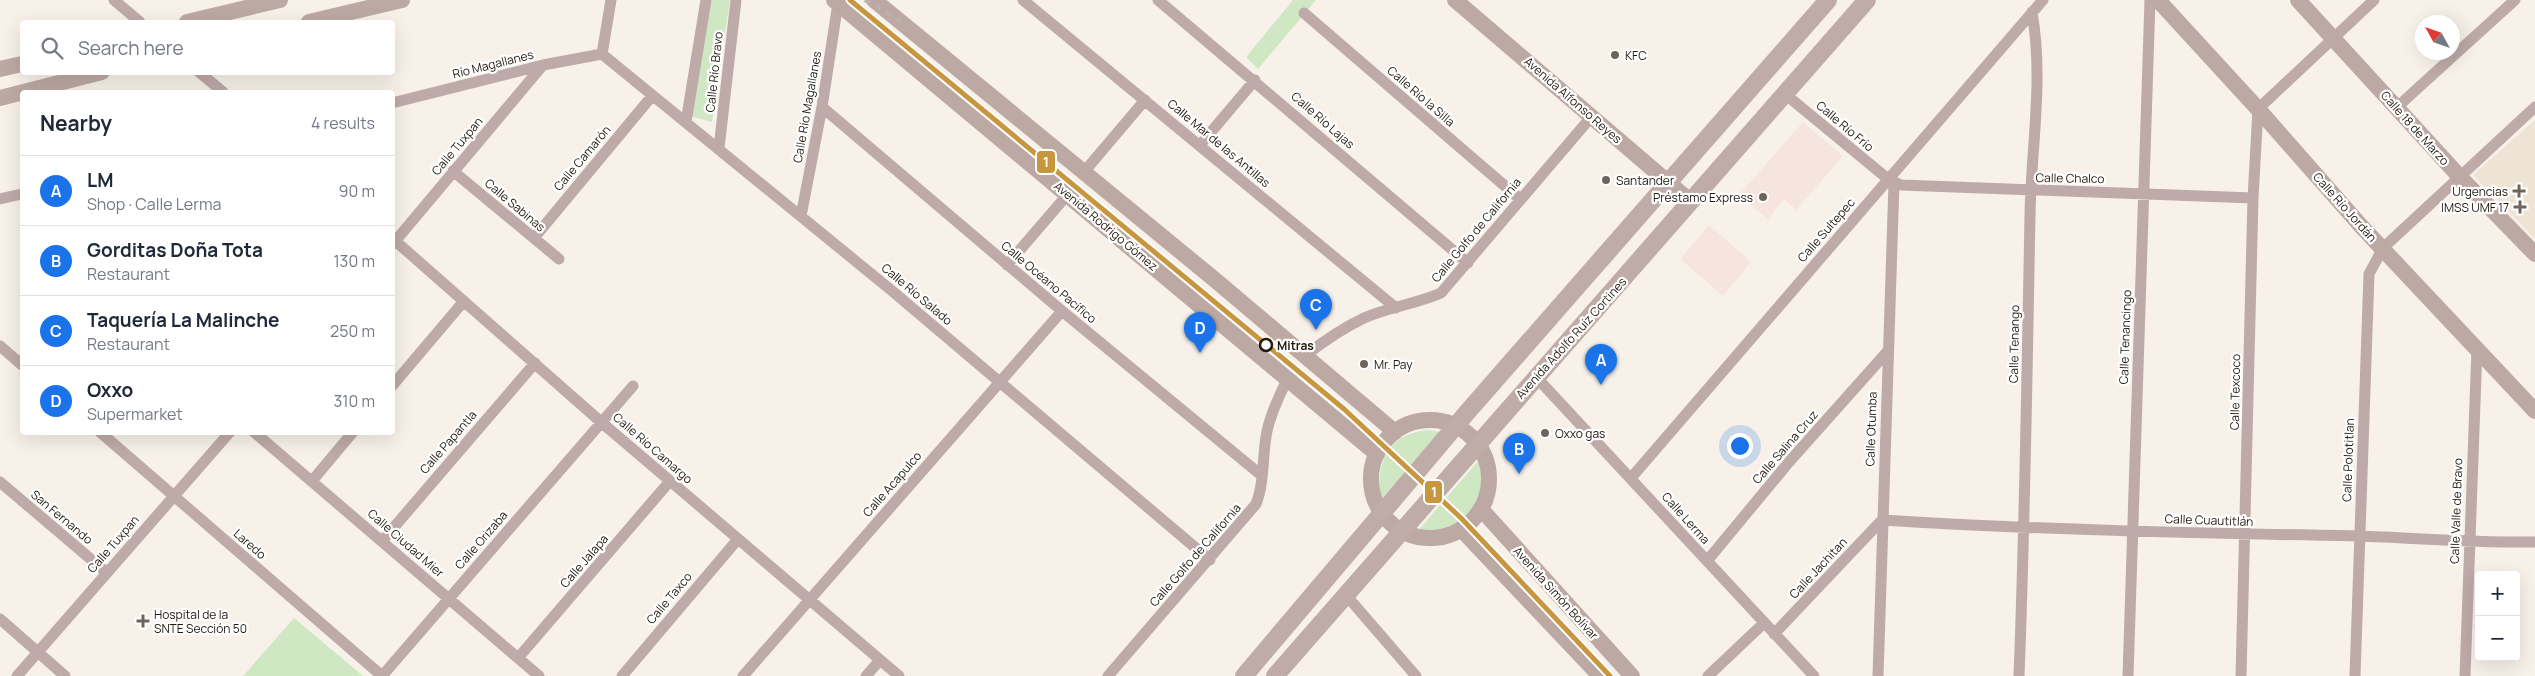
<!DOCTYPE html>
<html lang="en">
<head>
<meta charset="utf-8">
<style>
	body { margin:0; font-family:Manrope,sans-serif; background:#f2f2f3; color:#1f2937 }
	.controls { position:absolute; right:15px; bottom:15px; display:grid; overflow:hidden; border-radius:5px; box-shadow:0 5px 20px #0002 }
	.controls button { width:45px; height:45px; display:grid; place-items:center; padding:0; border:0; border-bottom:1px solid #e0e1e3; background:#fff; color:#1f2937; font:25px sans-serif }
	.compass { position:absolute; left:2415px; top:15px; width:45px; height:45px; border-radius:50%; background:#fff; box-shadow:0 5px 20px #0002; rotate:310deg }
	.you { position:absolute; left:1739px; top:445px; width:18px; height:18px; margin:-12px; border:4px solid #fff; border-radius:50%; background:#1a73e8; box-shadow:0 0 0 8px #1a73e833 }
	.badge { display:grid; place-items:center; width:32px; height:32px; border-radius:50%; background:#1a73e8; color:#fff; font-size:16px; font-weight:700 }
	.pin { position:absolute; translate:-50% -41px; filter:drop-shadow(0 1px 2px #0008) }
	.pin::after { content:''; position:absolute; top:26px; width:18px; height:15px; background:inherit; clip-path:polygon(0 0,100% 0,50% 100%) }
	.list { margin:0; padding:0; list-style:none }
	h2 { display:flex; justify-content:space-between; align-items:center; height:65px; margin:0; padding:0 20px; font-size:21px }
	h2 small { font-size:16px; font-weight:400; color:#747a83 }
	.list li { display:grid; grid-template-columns:32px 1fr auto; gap:15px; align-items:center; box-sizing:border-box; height:70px; padding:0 20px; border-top:1px solid #e0e1e3 }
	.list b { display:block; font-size:19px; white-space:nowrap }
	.list p { margin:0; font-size:16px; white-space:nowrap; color:#747a83 }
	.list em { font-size:16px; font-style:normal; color:#747a83 }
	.icon { flex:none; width:28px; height:28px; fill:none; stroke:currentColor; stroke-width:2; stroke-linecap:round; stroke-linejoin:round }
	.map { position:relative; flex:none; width:2535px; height:676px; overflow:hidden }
	.search { position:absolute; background:#fff; box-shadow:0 5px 20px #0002; left:20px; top:20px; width:375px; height:55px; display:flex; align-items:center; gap:12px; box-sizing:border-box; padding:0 18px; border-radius:5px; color:#747a83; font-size:19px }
	.panel { position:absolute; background:#fff; box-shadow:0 5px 20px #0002; left:20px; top:90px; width:375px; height:345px; border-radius:5px }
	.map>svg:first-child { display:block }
</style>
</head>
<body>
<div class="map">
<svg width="2535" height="676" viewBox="0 0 2535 676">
	<rect width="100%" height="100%" fill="#f7f1ea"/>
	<path fill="#f6e5df" d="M1803 122 1843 156 1796 210 1784 199 1768 219 1739 195Z
		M1709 225 1751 262 1723 296 1680 259Z"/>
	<path fill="#eee4d6" d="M2535 120V239L2473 175Z"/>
	<path fill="#cfe7c2" d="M705 0H730L712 122 690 116Z
		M1293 0H1316L1258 69 1246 57Z
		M1429 430 1440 432 1382 503C1374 464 1387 433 1429 430Z
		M1479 460C1481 472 1483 484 1480 495 1473 523 1443 539 1416 533Z
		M294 618 363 676H243Z"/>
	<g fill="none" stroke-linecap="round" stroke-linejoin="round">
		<path stroke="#beaaa8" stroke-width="11" d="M114 0 140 22
			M1023 0 1396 308
			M1158 0 1468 263
			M1304 13 1520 199
			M602 54 891 290 1210 560
			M602 54 611 0
			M199 72 223 92
			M1785 94 1888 179 1901 185 2253 198
			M392 103 543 65 602 54
			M822 107 1062 311 1261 475
			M2396 108 2515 0
			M686 122 706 0
			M1200 145 1255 80
			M719 148 736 0
			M453 171 559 259
			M1084 172 1145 100
			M0 199 22 194
			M801 216 822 107 838 3
			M392 238 601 422 899 676
			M534 238 652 96
			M392 245 543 65
			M1007 265 1068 194
			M0 346 22 365
			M1306 355C1324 341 1343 328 1364 318 1389 307 1416 304 1441 293L1592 116
			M1537 378 1814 676
			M392 386 464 301
			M100 432 382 676
			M254 432 539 676
			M1631 478 2043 0
			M312 481 353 432
			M0 482 106 572
			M383 540 535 363
			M1707 561 1789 462 1887 352
			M1346 595 1416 676
			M0 619 65 676
			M1774 634 1882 520C2040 530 2199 533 2358 536 2417 538 2476 543 2535 542
			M518 658 670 481
			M17 676 230 432
			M382 676 633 386
			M622 676 738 539
			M743 676 1062 311
			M866 676 880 660
			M1108 676 1256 504C1265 481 1262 455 1267 431 1271 413 1279 396 1287 380
			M1708 676 1764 623
			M1878 676 1894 183
			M2019 676C2025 523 2027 369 2030 216 2031 148 2044 80 2032 12
			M2128 676 2150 0
			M2241 676 2253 198 2258 109 2374 0
			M2355 676 2369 274 2383 248 2535 107
			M2465 676 2477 348"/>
		<path stroke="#bda9a4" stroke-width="16" d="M834 0 1377 454
			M874 0 1214 279 1395 432
			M1455 0 1690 201
			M2158 0 2258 109 2361 226 2535 411
			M2298 0 2459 176 2535 254
			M187 22 280 0
			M309 22 402 0
			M0 69 22 64
			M0 98 102 72
			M1371 479a59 59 0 1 1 118 0a59 59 0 1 1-118 0Z
			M1481 509 1632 676
			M1461 529 1600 676"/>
		<path stroke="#bfaba7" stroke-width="18" d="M1244 676 1470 409 1828 0
			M1275 676 1867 0"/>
		<path stroke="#bbb0ab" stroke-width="4" stroke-dasharray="6 6" stroke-linecap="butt" d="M865 0 902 22
			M850 5 881 27"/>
		<g stroke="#fff" stroke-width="9">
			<path id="metro-1" d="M850 0 1344 409 1461 518 1610 676"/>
		</g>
		<use href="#metro-1" stroke="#c7963f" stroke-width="5"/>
	</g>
	<g fill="#6d655c" stroke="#fff" stroke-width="2">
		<circle cx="1615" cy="55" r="5"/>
		<circle cx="1606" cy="180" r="5"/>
		<path d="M2516.5 183.5h5v5h5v5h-5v5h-5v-5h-5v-5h5z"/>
		<circle cx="1763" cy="197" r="5"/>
		<path d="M2517.5 199.5h5v5h5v5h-5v5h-5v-5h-5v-5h5z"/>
		<circle cx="1364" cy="364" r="5"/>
		<circle cx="1545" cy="433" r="5"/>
		<path d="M140.5 613.5h5v5h5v5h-5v5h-5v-5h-5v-5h5z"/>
	</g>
	<circle fill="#fff" stroke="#231a0f" stroke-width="2.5" cx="1266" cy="345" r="6"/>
	<g text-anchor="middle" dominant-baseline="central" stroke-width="4.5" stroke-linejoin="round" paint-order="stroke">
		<g font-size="12" fill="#231a0f" stroke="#fff" text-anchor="start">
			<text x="1625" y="55">KFC</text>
			<text x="1616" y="180">Santander</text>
			<text x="2508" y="191" text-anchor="end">Urgencias</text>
			<text x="1753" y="197" text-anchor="end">Préstamo Express</text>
			<text x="2509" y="207" text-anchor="end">IMSS UMF 17</text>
			<text x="1374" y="364">Mr. Pay</text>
			<text x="1555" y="433">Oxxo gas</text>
			<text x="154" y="614">Hospital de la<tspan x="154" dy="14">SNTE Sección 50</tspan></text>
		</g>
		<g font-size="12" fill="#231a0f" stroke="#fff">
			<text transform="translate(493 64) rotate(-14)">Río Magallanes</text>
			<text transform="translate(714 72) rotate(-84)">Calle Río Bravo</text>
			<text transform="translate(1421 96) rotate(41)">Calle Río la Silla</text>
			<text transform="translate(1573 100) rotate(41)">Avenida Alfonso Reyes</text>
			<text transform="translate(807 107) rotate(-80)">Calle Río Magallanes</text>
			<text transform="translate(1323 120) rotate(41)">Calle Río Lajas</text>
			<text transform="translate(1845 126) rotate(40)">Calle Río Frío</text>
			<text transform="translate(2415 128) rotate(48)">Calle 18 de Marzo</text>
			<text transform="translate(1219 143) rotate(40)">Calle Mar de las Antillas</text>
			<text transform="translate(457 146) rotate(-50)">Calle Tuxpan</text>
			<text transform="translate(582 158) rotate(-50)">Calle Camarón</text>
			<text transform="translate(2070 178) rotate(1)">Calle Chalco</text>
			<text transform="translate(515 205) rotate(40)">Calle Sabinas</text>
			<text transform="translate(2345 207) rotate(48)">Calle Río Jordán</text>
			<text transform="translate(1106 226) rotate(40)">Avenida Rodrigo Gómez</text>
			<text transform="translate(1476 230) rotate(-50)">Calle Golfo de California</text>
			<text transform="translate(1826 230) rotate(-49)">Calle Sultepec</text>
			<text transform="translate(1049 282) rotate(40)">Calle Océano Pacífico</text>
			<text transform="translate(917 294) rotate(40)">Calle Río Salado</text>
			<text transform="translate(2125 337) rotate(-88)">Calle Tenancingo</text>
			<text transform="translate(1571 338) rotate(-48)">Avenida Adolfo Ruíz Cortines</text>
			<text transform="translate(2014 344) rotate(-89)">Calle Tenango</text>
			<text transform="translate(2235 392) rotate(-89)">Calle Texcoco</text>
			<text transform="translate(1871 429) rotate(-88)">Calle Otumba</text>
			<text transform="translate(448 442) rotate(-49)">Calle Papantla</text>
			<text transform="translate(1785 447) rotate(-49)">Calle Salina Cruz</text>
			<text transform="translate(653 448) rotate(41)">Calle Río Camargo</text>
			<text transform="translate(2348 460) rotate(-88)">Calle Polotitlan</text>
			<text transform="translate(892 484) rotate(-49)">Calle Acapulco</text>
			<text transform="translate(2456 511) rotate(-88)">Calle Valle de Bravo</text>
			<text transform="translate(62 517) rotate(40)">San Fernando</text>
			<text transform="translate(1686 518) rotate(48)">Calle Lerma</text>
			<text transform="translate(2209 520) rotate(2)">Calle Cuautitlán</text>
			<text transform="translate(481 540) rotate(-49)">Calle Orizaba</text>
			<text transform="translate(406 543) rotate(41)">Calle Ciudad Mier</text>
			<text transform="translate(113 544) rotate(-49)">Calle Tuxpan</text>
			<text transform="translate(250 544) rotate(41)">Laredo</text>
			<text transform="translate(1195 555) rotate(-49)">Calle Golfo de California</text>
			<text transform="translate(584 561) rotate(-49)">Calle Jalapa</text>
			<text transform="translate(1818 568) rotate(-47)">Calle Jachitan</text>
			<text transform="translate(1556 593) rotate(48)">Avenida Simón Bolívar</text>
			<text transform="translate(669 598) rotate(-50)">Calle Taxco</text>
		</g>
		<g font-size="12" font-weight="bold" fill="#231a0f" stroke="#fff" text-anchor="start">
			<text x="1277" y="345">Mitras</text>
		</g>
	</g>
	<g stroke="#fff" stroke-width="2">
		<rect x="1036" y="150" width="20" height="24" rx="5" fill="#c7963f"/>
		<rect x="1424" y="480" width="19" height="24" rx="5" fill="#c7963f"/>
	</g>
	<g font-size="14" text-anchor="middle" font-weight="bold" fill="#fff">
		<text x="1046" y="167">1</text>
		<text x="1434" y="497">1</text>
	</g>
</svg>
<div class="controls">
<button>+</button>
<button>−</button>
</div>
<svg class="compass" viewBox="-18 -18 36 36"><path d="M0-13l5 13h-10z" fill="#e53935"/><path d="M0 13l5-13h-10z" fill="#747a83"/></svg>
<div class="you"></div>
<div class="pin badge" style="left:1601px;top:385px">A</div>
<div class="pin badge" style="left:1519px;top:474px">B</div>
<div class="pin badge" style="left:1316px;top:330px">C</div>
<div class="pin badge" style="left:1200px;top:353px">D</div>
<div class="search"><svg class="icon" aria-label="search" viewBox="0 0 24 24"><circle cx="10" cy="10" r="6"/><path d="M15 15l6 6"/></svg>Search here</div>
<section class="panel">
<h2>Nearby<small>4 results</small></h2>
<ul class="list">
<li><span class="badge">A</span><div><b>LM</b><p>Shop · Calle Lerma</p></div><em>90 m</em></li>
<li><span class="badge">B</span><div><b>Gorditas Doña Tota</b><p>Restaurant</p></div><em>130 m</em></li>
<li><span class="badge">C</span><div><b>Taquería La Malinche</b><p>Restaurant</p></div><em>250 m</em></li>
<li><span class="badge">D</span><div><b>Oxxo</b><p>Supermarket</p></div><em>310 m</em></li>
</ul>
</section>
</div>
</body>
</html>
